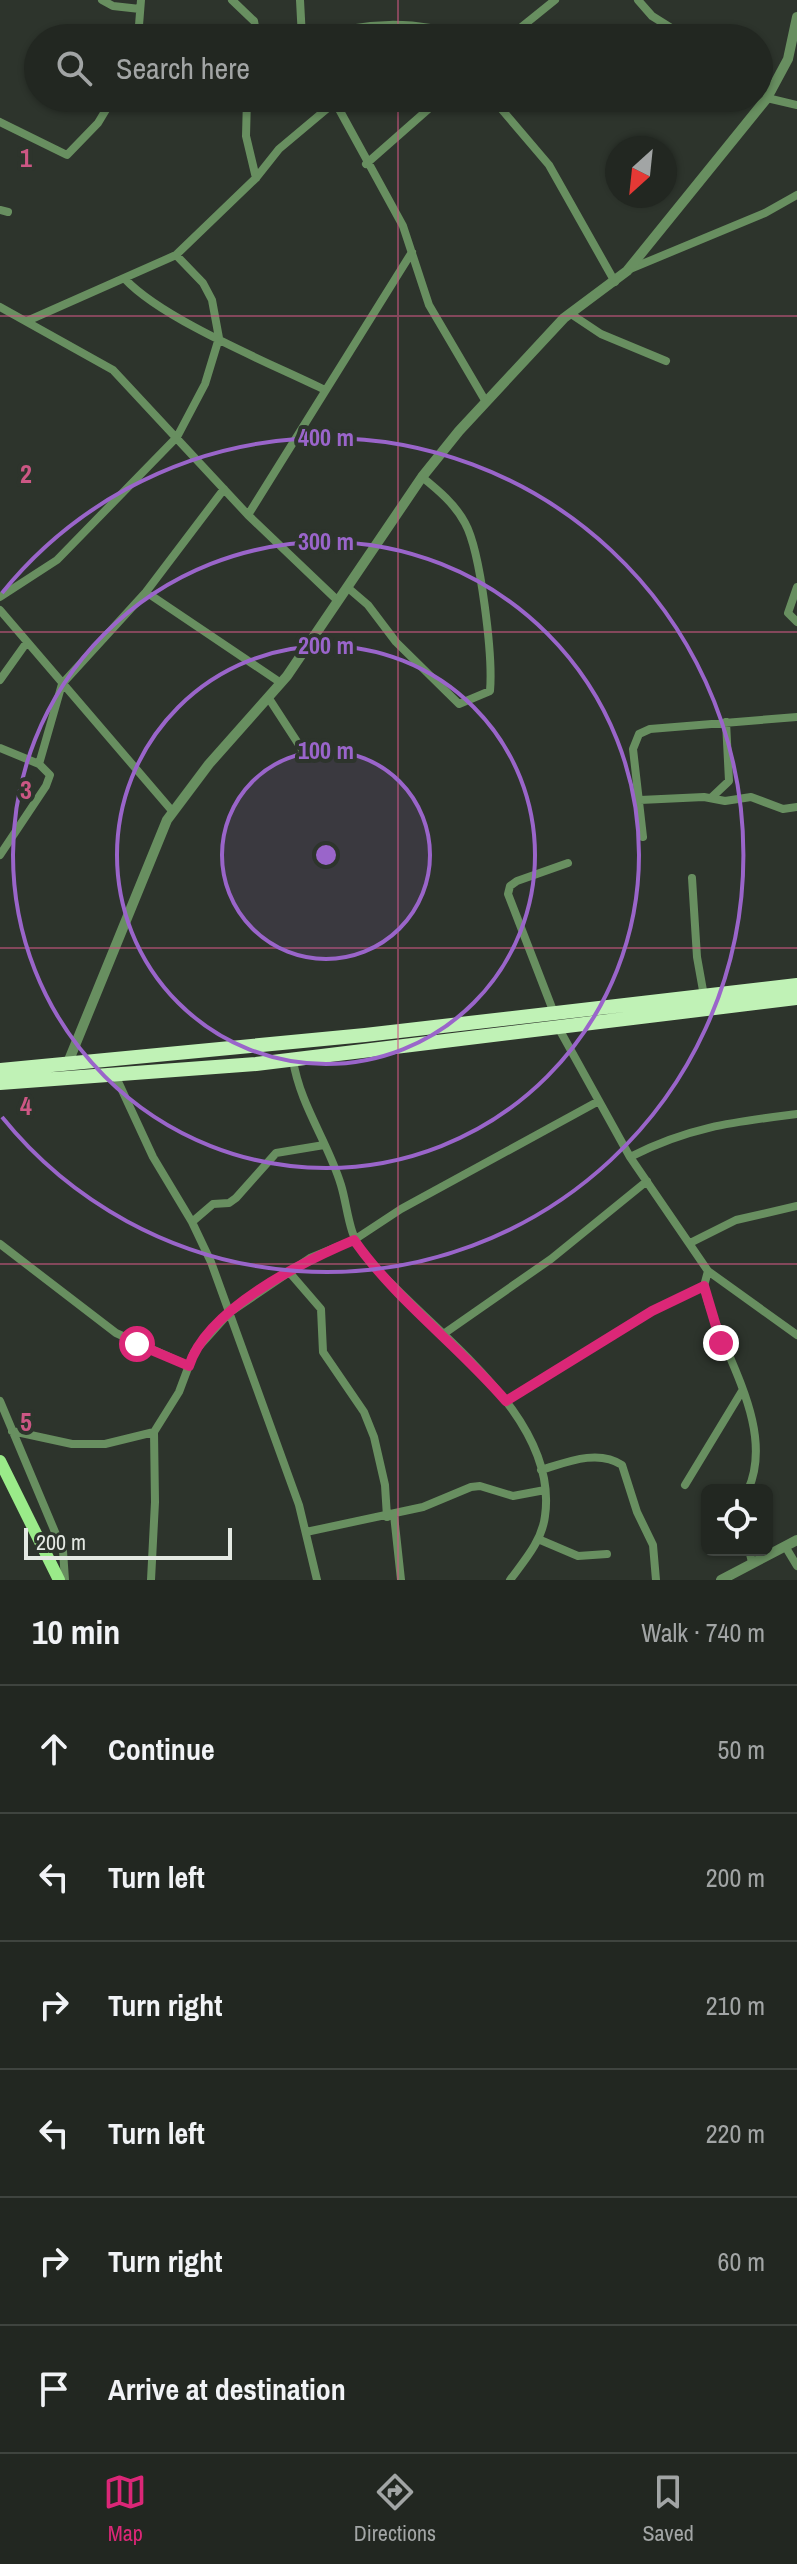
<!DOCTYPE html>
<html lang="en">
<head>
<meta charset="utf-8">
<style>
	body { margin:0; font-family:"Archivo Narrow",sans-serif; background:#2a2f2a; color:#f1f3f6 }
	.controls { position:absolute; right:24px; bottom:24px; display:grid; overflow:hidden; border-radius:12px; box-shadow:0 2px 6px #0004 }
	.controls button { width:72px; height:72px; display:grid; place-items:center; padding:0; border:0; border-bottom:2px solid #3f443f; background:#222721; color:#f1f3f6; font:40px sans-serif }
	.compass { position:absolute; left:605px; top:136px; width:72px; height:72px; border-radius:50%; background:#222721; box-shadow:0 2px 6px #0004; rotate:207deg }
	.scale { position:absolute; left:24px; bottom:20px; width:208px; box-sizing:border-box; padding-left:8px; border:4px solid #e4e9e3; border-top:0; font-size:22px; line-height:28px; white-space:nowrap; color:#e4e9e3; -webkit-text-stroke:6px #2d342c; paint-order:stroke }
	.stop { position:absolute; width:24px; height:24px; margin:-18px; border:6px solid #db2777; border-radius:50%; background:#fff }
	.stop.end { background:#db2777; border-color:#fff; box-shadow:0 2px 8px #0008 }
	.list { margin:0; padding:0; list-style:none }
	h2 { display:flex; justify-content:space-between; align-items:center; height:104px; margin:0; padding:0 32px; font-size:34px }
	h2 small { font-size:26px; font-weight:400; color:#a2a5a5 }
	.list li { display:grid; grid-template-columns:52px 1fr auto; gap:24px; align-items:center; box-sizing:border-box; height:128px; padding:0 32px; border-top:2px solid #3f443f }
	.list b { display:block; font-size:30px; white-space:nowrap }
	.list em { font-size:26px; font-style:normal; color:#a2a5a5 }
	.icon { flex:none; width:44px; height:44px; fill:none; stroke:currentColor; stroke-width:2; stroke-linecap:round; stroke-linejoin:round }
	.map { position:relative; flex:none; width:797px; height:1580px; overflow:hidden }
	.search { position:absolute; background:#222721; box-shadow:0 2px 6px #0004; left:24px; right:24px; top:24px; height:88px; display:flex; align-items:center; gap:20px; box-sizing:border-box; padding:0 28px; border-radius:44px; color:#a2a5a5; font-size:30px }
	.sheet { height:872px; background:#222721 }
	nav { display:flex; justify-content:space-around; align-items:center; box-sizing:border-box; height:112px; border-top:2px solid #3f443f; background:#222721; font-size:22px; color:#a2a5a5 }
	nav a { display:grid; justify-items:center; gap:4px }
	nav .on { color:#db2777 }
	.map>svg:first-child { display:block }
</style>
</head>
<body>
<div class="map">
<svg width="797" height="1580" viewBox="0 0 797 1580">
	<rect width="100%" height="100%" fill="#2d342c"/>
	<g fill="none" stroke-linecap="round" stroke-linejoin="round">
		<path stroke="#688f60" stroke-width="8" d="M102 0 113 6 140 9
			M232 0 254 21 257 38
			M300 0 302 38
			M638 0 652 16 687 38
			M138 38 141 0
			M316 38C361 22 418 19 463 38
			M508 38 555 0
			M759 81 772 90
			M247 98 246 136 256 178
			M492 98 549 165 615 282
			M767 98 797 105
			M334 100 403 226 429 305 486 402
			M0 122 67 155 98 123 113 98
			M366 164 441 98
			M0 210 8 212
			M630 269 765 213 797 195
			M125 279C163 320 272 364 325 390
			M0 307 113 370 248 515 337 600
			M571 314 601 334 666 361
			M27 321 176 255 256 178 279 149 335 102
			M248 515 412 252
			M347 587 368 605 396 642 459 704 490 691C493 657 481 552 465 523 455 504 438 490 422 477
			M797 587 788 613 797 622
			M146 592 281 683
			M0 597 57 560 177 437 205 384 219 338 212 300 203 283 176 255
			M0 610 173 812
			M0 680 27 642
			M268 697 303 751
			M0 748 39 764 50 775 46 786 0 855
			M39 764 62 684 146 592 224 489
			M711 798 729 781 726 722
			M640 800 704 797 725 801 751 797 783 809 797 807
			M643 837 633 749 639 734 650 729 797 717
			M692 878 697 957 704 996
			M554 1013 508 894 510 886 517 881 568 863
			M558 1027 630 1157 708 1271 797 1335
			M293 1060C300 1105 328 1142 341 1185 348 1208 348 1234 364 1254 422 1326 560 1411 545 1516 542 1541 524 1561 510 1580
			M115 1075 153 1157 192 1222 211 1262 299 1505 317 1580
			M630 1157C689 1127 733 1122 797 1114
			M192 1222 213 1204 229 1203 236 1198 276 1153 324 1145
			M690 1243 736 1220 797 1206
			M0 1244 116 1333 189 1366
			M708 1271 704 1286 708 1302C726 1359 775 1430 748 1490
			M289 1272 321 1309 323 1352 364 1412 374 1437 385 1485 387 1517
			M442 1335 551 1259 647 1181
			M0 1401 63 1551 65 1580
			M506 1401 652 1311 704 1286
			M12 1431 72 1444H105L154 1432 179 1392 194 1352 229 1313 310 1258 354 1240 401 1209 597 1102
			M541 1470C567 1462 598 1449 622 1465L637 1512 653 1545 656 1580
			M685 1485 742 1391
			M394 1515 401 1580
			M306 1532 423 1507 471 1487 480 1486 513 1496 545 1490
			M538 1539 578 1556 607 1554
			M785 1546 797 1566
			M749 1550 752 1562
			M151 1580 155 1502 154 1432"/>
		<path stroke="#688f60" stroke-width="10" d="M67 1065 167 820 209 764 287 676 422 477 459 431 564 318 627 271 767 98 788 59 797 17
			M721 1580 797 1540"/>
		<path stroke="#9aeb89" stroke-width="12" d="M0 1461 59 1580"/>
		<path stroke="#c0f2b6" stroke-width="14" d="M0 1070 365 1035 797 985
			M0 1083 256 1064 797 998"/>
	</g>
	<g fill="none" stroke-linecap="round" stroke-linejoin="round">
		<path stroke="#db2777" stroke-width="10" d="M137 1344 189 1366C207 1309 302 1262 354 1240 396 1300 458 1345 506 1401L652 1311 704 1286 721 1343"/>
	</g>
	<path fill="none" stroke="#cc5784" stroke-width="2" stroke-opacity="0.55" d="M398 0V38M398 98V1580M0 316H797M0 632H797M0 948H797M0 1264H797"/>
	<circle cx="326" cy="855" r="104" fill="#9a65ca" fill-opacity=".12"/>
	<g fill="none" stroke="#9a65ca" stroke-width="4">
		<circle cx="326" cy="855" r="104"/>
		<circle cx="326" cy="855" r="209"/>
		<circle cx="326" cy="855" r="313"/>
		<path d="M2 593A417 417 0 1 1 2 1117"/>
	</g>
	<g font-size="26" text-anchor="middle" font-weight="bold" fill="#cc5784" stroke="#2d342c" stroke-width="8" stroke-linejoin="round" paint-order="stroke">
		<text x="26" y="167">1</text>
		<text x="26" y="483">2</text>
		<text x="26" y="799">3</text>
		<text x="26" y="1115">4</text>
		<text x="26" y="1431">5</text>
	</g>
	<circle cx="326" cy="855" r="12" fill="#9a65ca" stroke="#2d342c" stroke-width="4"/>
	<g font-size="24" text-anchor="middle" font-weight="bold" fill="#9a65ca" stroke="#2d342c" stroke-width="8" stroke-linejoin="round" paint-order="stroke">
		<text x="326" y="446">400 m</text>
		<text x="326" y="550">300 m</text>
		<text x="326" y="654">200 m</text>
		<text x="326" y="759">100 m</text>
	</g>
</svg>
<div class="controls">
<button><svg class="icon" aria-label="locate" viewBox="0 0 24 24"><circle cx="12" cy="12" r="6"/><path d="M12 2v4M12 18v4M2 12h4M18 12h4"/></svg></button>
</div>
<svg class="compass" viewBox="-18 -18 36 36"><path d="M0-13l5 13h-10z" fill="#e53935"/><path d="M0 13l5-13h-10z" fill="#a2a5a5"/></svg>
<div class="scale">200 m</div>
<div class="stop" style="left:137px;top:1344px"></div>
<div class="stop end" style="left:721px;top:1343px"></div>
<div class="search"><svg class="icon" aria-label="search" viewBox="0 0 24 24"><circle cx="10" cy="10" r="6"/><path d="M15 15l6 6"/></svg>Search here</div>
</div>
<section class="sheet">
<h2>10 min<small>Walk · 740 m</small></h2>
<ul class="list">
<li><svg class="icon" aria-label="ahead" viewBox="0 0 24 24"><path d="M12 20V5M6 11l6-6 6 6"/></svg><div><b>Continue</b></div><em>50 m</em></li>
<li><svg class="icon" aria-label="left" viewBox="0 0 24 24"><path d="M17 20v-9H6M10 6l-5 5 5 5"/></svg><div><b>Turn left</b></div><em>200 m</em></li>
<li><svg class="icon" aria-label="right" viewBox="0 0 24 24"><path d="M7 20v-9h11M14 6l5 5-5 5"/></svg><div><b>Turn right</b></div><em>210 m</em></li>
<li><svg class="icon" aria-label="left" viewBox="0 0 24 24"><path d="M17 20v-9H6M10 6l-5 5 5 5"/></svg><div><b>Turn left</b></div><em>220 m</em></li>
<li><svg class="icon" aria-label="right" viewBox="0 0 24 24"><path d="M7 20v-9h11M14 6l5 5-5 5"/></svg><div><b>Turn right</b></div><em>60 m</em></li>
<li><svg class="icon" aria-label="arrive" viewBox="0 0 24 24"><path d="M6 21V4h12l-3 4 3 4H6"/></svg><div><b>Arrive at destination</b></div></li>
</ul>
</section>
<nav>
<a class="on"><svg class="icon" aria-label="map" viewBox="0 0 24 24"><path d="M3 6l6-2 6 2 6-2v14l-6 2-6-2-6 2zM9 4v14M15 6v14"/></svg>Map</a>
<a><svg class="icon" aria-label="directions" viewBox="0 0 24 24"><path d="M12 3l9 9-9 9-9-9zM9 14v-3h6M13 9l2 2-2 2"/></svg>Directions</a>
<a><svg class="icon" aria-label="saved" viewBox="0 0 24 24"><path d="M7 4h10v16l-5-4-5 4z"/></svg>Saved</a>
</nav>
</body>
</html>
